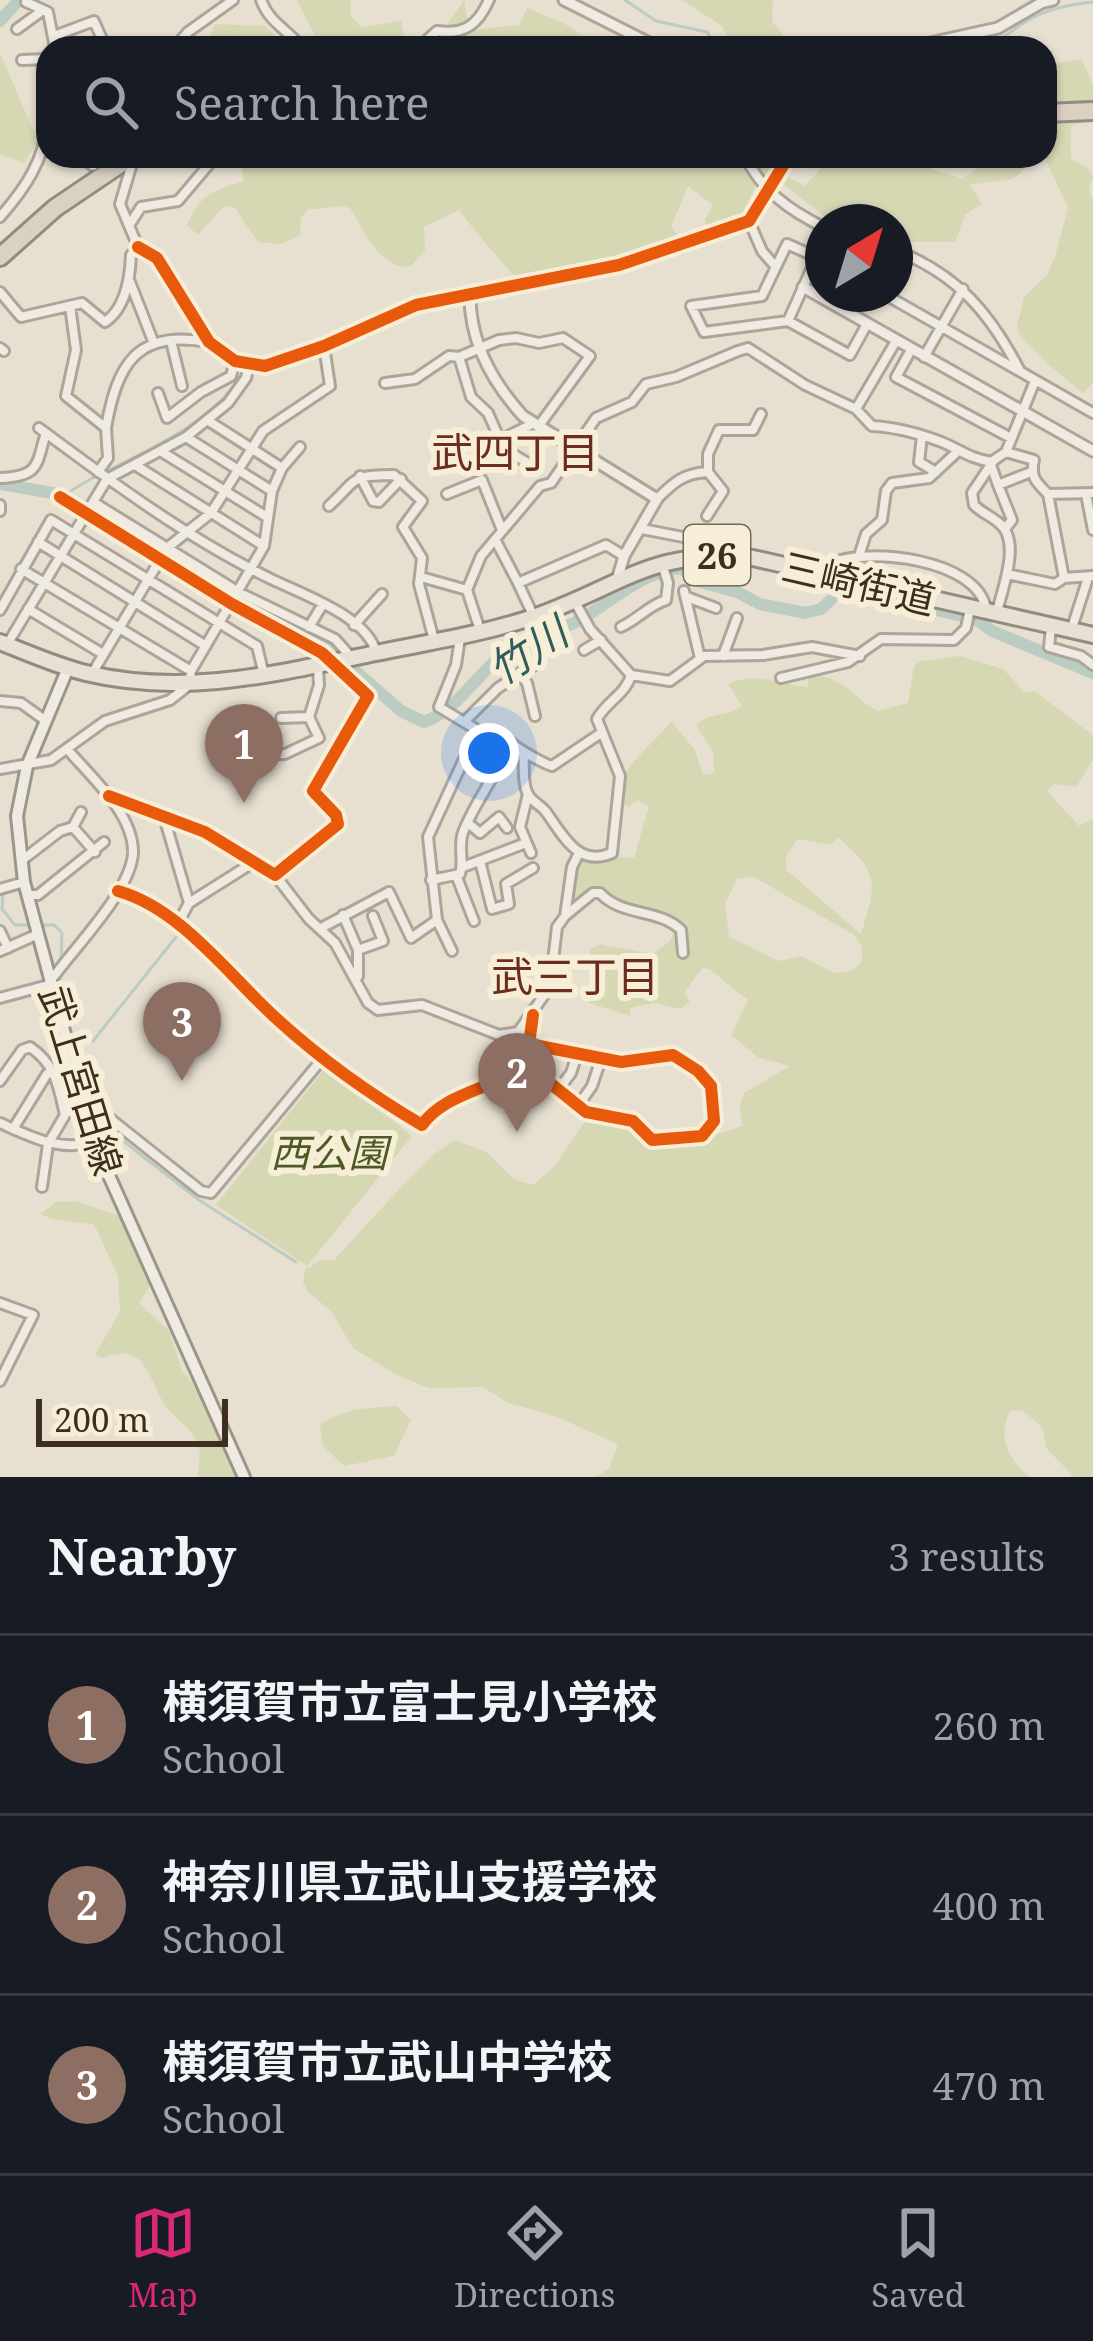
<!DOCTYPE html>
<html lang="en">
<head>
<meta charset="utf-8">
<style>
	body { margin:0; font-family:"Noto Serif","Noto Sans JP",serif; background:#20242c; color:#f1f3f6 }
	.compass { position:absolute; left:805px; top:204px; width:108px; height:108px; border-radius:50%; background:#171b24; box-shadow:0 3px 9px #0004; rotate:38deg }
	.scale { position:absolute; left:36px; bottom:30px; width:192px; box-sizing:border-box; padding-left:12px; border:6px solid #3d2e20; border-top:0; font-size:33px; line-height:42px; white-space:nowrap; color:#3d2e20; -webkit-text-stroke:9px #f7eed8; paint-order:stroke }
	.you { position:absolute; left:489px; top:753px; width:42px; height:42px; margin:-30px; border:9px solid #fff; border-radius:50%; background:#1a73e8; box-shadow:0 0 0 18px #1a73e833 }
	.badge { display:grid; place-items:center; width:78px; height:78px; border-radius:50%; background:#db2777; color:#fff; font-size:39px; font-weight:700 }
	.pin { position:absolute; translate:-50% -99px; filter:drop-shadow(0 3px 6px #0008) }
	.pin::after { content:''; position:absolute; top:63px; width:42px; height:36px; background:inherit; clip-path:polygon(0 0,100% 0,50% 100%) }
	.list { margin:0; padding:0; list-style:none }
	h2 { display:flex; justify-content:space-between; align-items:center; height:156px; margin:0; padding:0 48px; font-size:51px }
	h2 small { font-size:39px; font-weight:400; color:#9ea1a6 }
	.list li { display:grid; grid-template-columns:78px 1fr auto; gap:36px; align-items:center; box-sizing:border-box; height:180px; padding:0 48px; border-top:3px solid #363941 }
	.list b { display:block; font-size:45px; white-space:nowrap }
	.list p { margin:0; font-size:39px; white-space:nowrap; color:#9ea1a6 }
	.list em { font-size:39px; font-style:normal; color:#9ea1a6 }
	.icon { flex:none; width:66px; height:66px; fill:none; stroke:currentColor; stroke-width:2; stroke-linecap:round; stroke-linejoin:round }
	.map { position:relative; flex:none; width:1093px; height:1477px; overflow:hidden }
	.search { position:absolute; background:#171b24; box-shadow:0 3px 9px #0004; left:36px; right:36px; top:36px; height:132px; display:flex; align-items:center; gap:30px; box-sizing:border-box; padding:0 42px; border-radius:36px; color:#9ea1a6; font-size:45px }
	.sheet { height:696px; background:#171b24 }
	nav { display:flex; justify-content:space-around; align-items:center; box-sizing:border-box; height:168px; border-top:3px solid #363941; background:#171b24; font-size:33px; color:#9ea1a6 }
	nav a { display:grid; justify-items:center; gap:6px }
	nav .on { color:#db2777 }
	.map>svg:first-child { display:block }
</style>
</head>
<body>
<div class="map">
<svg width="1093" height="1477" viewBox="0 0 1093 1477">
	<rect width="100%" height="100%" fill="#e7e0d1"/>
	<path fill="#d6d7b3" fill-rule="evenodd" d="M297 0H351V16L361 27 401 21 406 48H321Z
		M464 0 469 30 519 25 527 8 565 24 602 48H431Z
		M682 0H773L772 21 789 43 785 48H733L722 26Z
		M215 24 265 26 289 48H205Z
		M0 53 38 141 24 163 0 154Z
		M1045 55 1058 63 1081 59 1093 84V121L1071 125V159L1088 168 1093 177 1089 190 1093 201V382L1083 393 1049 365 1020 336 1017 326 1024 297 1047 275 1056 254 1068 208 1044 156Z
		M247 156H750L805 186 832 156H915L929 168 962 179 993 156H1031C1016 190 1000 177 970 185L982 204 965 215 955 242H895V222H832L771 175 758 182 743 212 707 230 705 219 713 205 688 186 671 227 681 239 608 262 516 278C496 255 477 234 459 210L424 227 425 251 410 267C378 268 364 230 350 208 335 203 324 211 309 209L301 217 300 235 281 244 258 242 234 207 224 206 198 235 187 225C199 195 214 190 244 181L241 160Z
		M960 656 1003 669 1025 693 1034 691 1093 735V760L1076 787 1054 784 1047 791 1079 826 1093 819V1477H1074L1046 1448 1042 1427 1022 1410 1010 1411C997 1437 1008 1460 1030 1477H595L609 1469 618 1444 552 1415 508 1403 483 1387 429 1388 397 1375 353 1348 331 1311 308 1292 303 1282 305 1270 321 1260H334L402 1186 434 1154 455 1140 488 1153 514 1179 533 1185 555 1166 592 1111C616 1117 633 1130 655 1139 680 1148 718 1134 742 1126L740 1107 744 1093 790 1066 759 1058 731 1035 748 1000 709 969 702 968 684 993 690 1001 681 1009 654 1003 630 1008V1016L589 1003 590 950 600 944 652 954C666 946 677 937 675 920L613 900 600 885 572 903 574 866 582 858 606 863 618 857 634 858 649 806 638 800 628 807 622 804C624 794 623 784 625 774 626 766 663 734 671 721L695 750 703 775 714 773 713 752 696 725C709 712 728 717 742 706L728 684C756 671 780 685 808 687V676C840 672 853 699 878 711L908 703 914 666 921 661ZM838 838C880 873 877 882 861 934L786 870V856L798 839 830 845ZM754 877 854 935 862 946V961L854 970 835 973 801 956 779 961 729 937 725 904 737 879Z
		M326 1067 412 1136 307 1266 216 1205Z
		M56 1202H79L119 1216 153 1281 139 1303 169 1331 182 1371 198 1389 236 1477H198C198 1468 201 1457 199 1448 194 1426 173 1420 163 1402 148 1375 143 1341 104 1358L95 1355 120 1311 118 1276 94 1224 52 1219 40 1214Z
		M397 1406 411 1420 394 1456 344 1466 322 1445 320 1425C343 1408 369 1408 397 1406Z"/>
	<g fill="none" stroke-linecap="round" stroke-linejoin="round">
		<path stroke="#bcccc2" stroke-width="3" d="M625 0 656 21 707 32 718 48
			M989 48C1031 17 1040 8 1093 2
			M105 472C151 449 221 418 244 369
			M64 495 96 476
			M3 893 2 909 15 925H54L62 933 61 962
			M59 991 61 971
			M93 1041 176 937
			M86 1093 100 1123 199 1200 296 1262"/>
		<path stroke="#bcccc2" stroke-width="12" d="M0 21 19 0
			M0 484 64 495 94 512 329 648 401 711 424 722C458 709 473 679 500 657 522 640 551 634 576 622 610 604 642 570 682 568L693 580 737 592 760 604 805 613 821 609 842 589 976 619 992 631 1093 673"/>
		<g stroke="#ada599" stroke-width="14">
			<path id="minor" d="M261 0C269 21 282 26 297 42
				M26 2 48 12 55 48
				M17 29 43 10
				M54 36 94 21 106 48
				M428 39 437 31C464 35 478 25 489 0
				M174 48 188 32 233 0
				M22 60 48 59
				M80 156 93 166 110 156
				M745 156C761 190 789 210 823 227
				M0 217C23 191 47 158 46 121 45 105 42 99 48 84
				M749 221 762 251 775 266
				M130 224 141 207 178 201 216 156
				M138 247 157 258 209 342 235 361 265 366 324 346 416 305 619 265 749 221 789 156
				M895 250C957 274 990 313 1020 371
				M823 260 787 244 762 296 691 306 704 332 788 321 850 355 867 324
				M130 282 153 341
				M0 292 21 317 82 303 105 322C126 308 130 278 131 255L138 247 120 204 134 157
				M884 294 1093 413
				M70 306 76 350 66 396 106 428 108 458 98 472
				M788 321 823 243
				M171 341 182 386
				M0 348 4 351
				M911 350 896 377 1011 438
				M459 357 471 397 488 413 504 449 533 466
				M924 357 963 289
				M385 383 415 379 449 356 459 357 499 340 516 338 539 343 563 338 590 356 538 427
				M158 393 167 418 201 392 231 376 235 361
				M856 409 896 341
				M207 420 282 468 300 447
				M39 428C113 483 190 540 273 580 303 594 369 618 376 653
				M106 428C117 364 137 329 208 342
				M922 436 919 462 936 472
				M186 437 272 491
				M500 440 532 424
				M162 452 267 517
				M1006 452 1034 460C1030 477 1036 482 1048 494L1093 493
				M135 465 264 546
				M991 465 998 485 1031 472
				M708 472V454L719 430H753L761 414
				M360 476 373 501 379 502 401 479
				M0 478C42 476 36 463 46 433
				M998 485 1012 520 1005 529
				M447 494 482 480 502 530
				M1086 494 1093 530
				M60 497 232 604 322 653 368 696 313 791 336 815 338 824 275 875 205 832 109 796
				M657 499C674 482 684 473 708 472L723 491 707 516
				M93 502 240 593 335 639 352 658
				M0 505V511
				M329 506C359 478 350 475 394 475L422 501 403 527 422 558 419 584 434 640
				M642 529 714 543 720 555
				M496 541 518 583 606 545 624 556
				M38 542 206 646
				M859 556 866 534 882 520 886 491 892 483 929 478 956 453
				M21 569 191 671
				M829 573V564C867 546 978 559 986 609
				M1007 574 1055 584 1064 578 1048 494
				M421 577 467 590
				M1064 578 1092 576
				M518 583 534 617
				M684 591 700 658
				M687 597 716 608
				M28 609 103 654
				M0 610 51 520 257 646 264 675
				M997 612C1002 589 1022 541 999 523 991 516 982 513 974 505L972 493 994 460 1006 452 1035 381
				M354 625 382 594
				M309 627 323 604
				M621 627C638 619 648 606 666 600L668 583 662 564
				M1051 628 1049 647 1081 656 1093 665
				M480 630 467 590 481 556 540 486 551 483 596 418 632 402 646 384 676 377 738 351 748 348 805 385 856 409 872 426C895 427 917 433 939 441 960 449 967 458 992 462
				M1071 631 1088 578
				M8 643 107 479 186 437 228 403 246 378 249 365
				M584 650 601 640
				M723 656 737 618
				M93 672 167 548 211 513 263 431 330 386 324 346
				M520 673 527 683 535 716
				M631 675 670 681 704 656 763 655 812 647 860 656
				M781 678 848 662 881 639 954 640 966 628 970 609
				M0 701 21 703 46 721
				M281 718 309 717
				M465 721 498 688 539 662
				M483 743H512C518 749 544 764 552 766L601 733
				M273 754H285L319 738 309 717 319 685 318 667
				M523 754C525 766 522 781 527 792 531 802 540 804 546 812 563 835 578 868 612 853L620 776 597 719C606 702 626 694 631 675L590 629 575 602
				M0 769 51 760 105 721 170 700 189 685 191 671 264 546 272 491 282 468
				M528 794 520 827 531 853
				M164 817 189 903 177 925
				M468 823 480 833 499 817 507 828
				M73 827 95 852
				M21 861 60 831 73 827 81 812
				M480 861 492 909 509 904 506 884 533 868
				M463 867 526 843
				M275 875 309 919 335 943 368 1003 378 1010 422 1005 499 1035 518 1032 550 987 557 927 565 916 572 867 579 853
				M456 875 474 921
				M431 880 460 874C464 861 459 849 462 836 466 820 504 755 515 746
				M0 889 24 882
				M118 891C182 909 230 977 278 1020 322 1060 371 1095 422 1125 446 1091 496 1090 525 1063L586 1112 633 1121 652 1140 702 1136 714 1121 711 1086 698 1071 673 1055 621 1062 529 1044 533 1015
				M28 895H38L104 842
				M189 903 254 862
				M343 915 358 950V976
				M566 915 593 893H600C622 917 658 908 681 930L683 953
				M323 927 389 892 411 938 437 920
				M0 931 8 948
				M358 950 383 941 373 916
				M0 951 38 934
				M452 951 437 920 428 837 464 759 483 743 474 728 439 707 456 665 460 638
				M52 979C74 948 131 891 133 853 134 814 91 777 68 750
				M0 998 52 984
				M0 1081 22 1050 30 1047C56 1065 58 1085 65 1115L48 1144 42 1187
				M559 1089 571 1073 578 1052
				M578 1106 592 1086 602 1056
				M87 1120 108 1117 201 1191 211 1193 323 1058
				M0 1123C32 1137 59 1152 94 1142
				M13 1129 47 1074 54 1071
				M0 1303 33 1315 0 1381"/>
		</g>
		<g stroke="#ada599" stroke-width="15">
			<path id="tertiary" d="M564 0 659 48
				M907 48 998 28 1041 3 1053 0
				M803 287 1093 451
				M470 296C470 342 493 383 523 416L657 499 624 556 617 580"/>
		</g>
		<g stroke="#9c958a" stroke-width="16">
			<path id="secondary" d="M68 668 27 766 17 816 24 882 94 1142 244 1477"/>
		</g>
		<g stroke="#928b80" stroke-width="20">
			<path id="primary" d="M0 642C28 653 57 666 86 673 186 697 278 673 376 653 429 642 484 634 536 616 623 585 653 548 753 558L1093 635"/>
		</g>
		<g stroke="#928b80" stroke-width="22">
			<path id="motorway" d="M1045 113 1093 111
				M0 257 55 208 132 156"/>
		</g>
		<use href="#minor" stroke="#efebe3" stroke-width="8"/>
		<use href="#tertiary" stroke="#efebe3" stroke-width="9"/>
		<use href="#secondary" stroke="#efebe3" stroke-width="10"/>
		<use href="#primary" stroke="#e6e1d4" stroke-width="14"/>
		<use href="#motorway" stroke="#dad1c2" stroke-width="16"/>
		<g stroke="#f7eed8" stroke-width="20">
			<path id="cycleway" d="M138 247 157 258 209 342 235 361 265 366 324 346 416 305 619 265 749 221 789 156
				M60 497 232 604 322 653 368 696 313 791 336 815 338 824 275 875 205 832 109 796
				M118 891C182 909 230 977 278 1020 322 1060 371 1095 422 1125 446 1091 496 1090 525 1063L586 1112 633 1121 652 1140 702 1136 714 1121 711 1086 698 1071 673 1055 621 1062 529 1044 533 1015"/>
		</g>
		<use href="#cycleway" stroke="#e8590c" stroke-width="12"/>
	</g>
	<g text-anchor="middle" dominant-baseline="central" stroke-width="12" stroke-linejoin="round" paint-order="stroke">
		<rect fill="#f7eed8" stroke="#756857" stroke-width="3" x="684" y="525" width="66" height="60" rx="9"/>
		<g font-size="36" font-weight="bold" fill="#3d2e20">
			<text x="717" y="555">26</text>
		</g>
		<g font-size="39" fill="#3d2e20" stroke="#f7eed8">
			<text transform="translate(859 582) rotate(13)">三崎街道</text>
			<text transform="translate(82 1080) rotate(73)">武上宮田線</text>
		</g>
		<g font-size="39" font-style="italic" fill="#4d5a26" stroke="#f7eed8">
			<text x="329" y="1151">西公園</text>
		</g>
		<g font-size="42" fill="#6b2e1e" stroke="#f7eed8">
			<text x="515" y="451">武四丁目</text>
			<text x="575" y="975">武三丁目</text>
		</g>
		<g font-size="42" font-style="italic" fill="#2f5d5a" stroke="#f7eed8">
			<text transform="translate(527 650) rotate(-33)">竹川</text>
		</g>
	</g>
</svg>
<svg class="compass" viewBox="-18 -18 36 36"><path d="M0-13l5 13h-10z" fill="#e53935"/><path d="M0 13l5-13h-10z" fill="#9ea1a6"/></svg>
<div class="scale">200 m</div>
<div class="you"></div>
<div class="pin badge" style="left:244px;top:803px;background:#8d6e63">1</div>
<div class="pin badge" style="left:517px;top:1132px;background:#8d6e63">2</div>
<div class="pin badge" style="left:182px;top:1081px;background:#8d6e63">3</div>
<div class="search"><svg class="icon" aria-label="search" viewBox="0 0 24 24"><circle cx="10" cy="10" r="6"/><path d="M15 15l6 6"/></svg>Search here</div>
</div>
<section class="sheet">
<h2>Nearby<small>3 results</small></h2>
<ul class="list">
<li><span class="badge" style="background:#8d6e63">1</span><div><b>横須賀市立富士見小学校</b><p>School</p></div><em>260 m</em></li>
<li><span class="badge" style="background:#8d6e63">2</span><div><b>神奈川県立武山支援学校</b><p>School</p></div><em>400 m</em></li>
<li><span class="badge" style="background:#8d6e63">3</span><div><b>横須賀市立武山中学校</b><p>School</p></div><em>470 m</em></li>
</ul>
</section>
<nav>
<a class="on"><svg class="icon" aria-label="map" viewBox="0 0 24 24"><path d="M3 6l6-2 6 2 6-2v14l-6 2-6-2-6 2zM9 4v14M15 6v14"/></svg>Map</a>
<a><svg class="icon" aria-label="directions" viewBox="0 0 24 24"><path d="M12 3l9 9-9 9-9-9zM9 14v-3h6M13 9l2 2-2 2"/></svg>Directions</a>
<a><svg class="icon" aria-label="saved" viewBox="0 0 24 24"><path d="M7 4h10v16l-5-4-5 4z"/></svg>Saved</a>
</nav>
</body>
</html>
